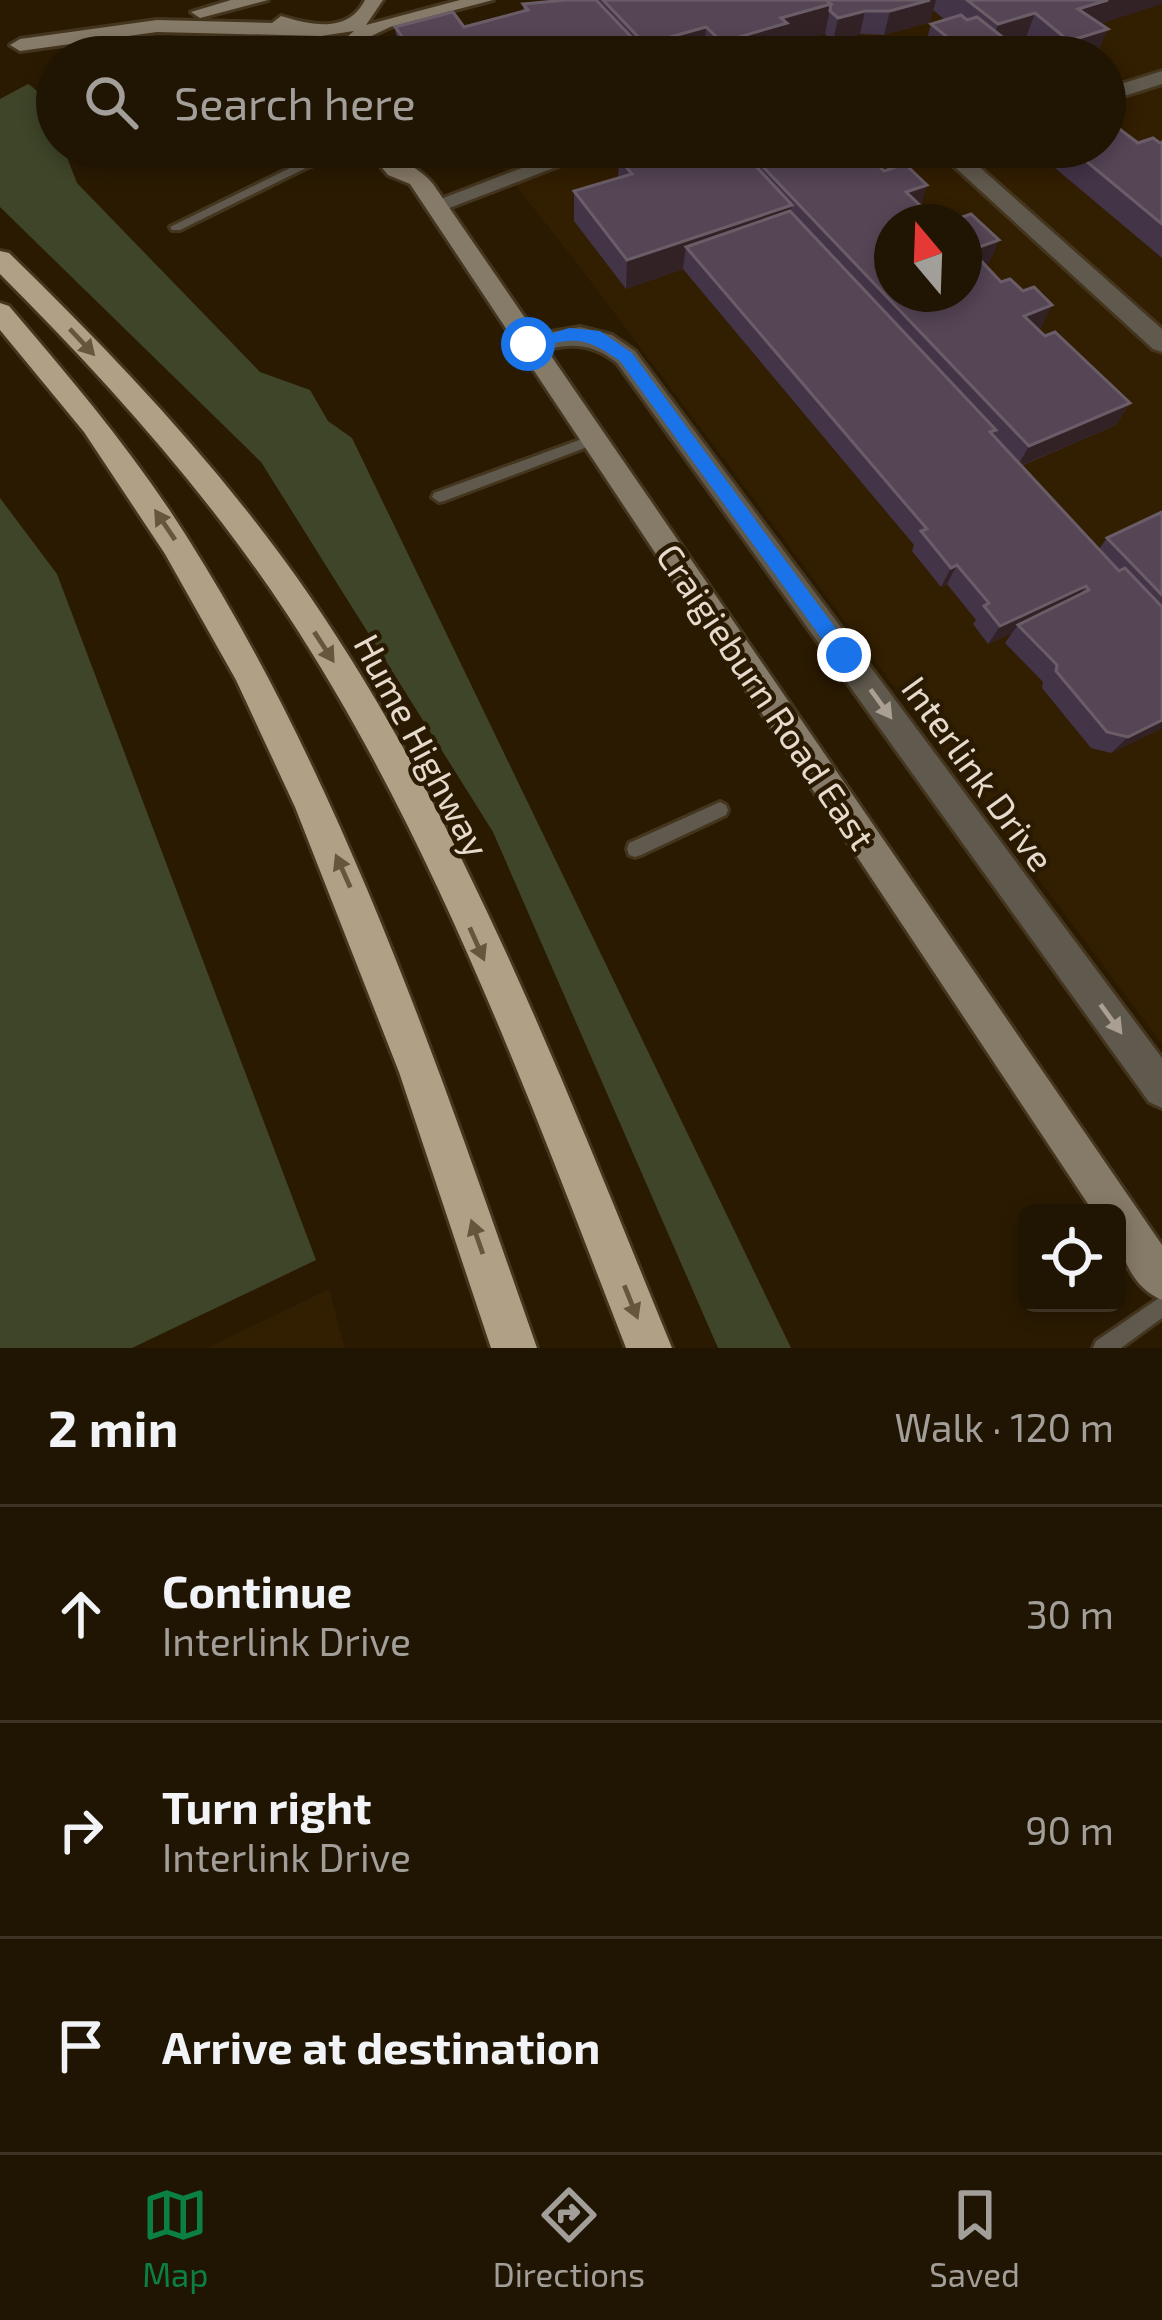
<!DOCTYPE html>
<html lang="en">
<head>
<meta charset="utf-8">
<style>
	body { margin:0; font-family:"Exo 2",sans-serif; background:#2d2111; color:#f1f3f6 }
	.controls { position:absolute; right:36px; bottom:36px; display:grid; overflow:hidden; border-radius:18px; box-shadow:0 6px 18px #0003 }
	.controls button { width:108px; height:108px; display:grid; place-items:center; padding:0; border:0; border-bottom:3px solid #3d3324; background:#201402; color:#f1f3f6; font:60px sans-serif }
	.compass { position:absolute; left:874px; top:204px; width:108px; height:108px; border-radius:50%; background:#201402; box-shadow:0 6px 18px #0003; rotate:341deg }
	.stop { position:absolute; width:36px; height:36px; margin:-27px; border:9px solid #1a73e8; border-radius:50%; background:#fff }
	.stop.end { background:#1a73e8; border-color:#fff; box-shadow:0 3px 12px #0008 }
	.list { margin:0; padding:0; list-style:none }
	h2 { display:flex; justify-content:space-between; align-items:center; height:156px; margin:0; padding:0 48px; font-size:51px }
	h2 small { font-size:39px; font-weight:400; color:#a29e99 }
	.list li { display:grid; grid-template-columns:78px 1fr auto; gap:36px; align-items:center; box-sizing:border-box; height:216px; padding:0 48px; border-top:3px solid #3d3324 }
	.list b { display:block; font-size:45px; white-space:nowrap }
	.list p { margin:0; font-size:39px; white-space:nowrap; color:#a29e99 }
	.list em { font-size:39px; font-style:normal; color:#a29e99 }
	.icon { flex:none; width:66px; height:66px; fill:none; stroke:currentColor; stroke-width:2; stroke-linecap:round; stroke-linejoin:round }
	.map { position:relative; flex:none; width:1162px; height:1348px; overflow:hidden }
	.search { position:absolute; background:#201402; box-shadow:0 6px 18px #0003; left:36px; right:36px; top:36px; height:132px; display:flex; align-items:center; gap:30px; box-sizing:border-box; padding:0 42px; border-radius:66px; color:#a29e99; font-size:45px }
	.sheet { height:804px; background:#201402 }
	nav { display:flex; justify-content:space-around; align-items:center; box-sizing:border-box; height:168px; border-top:3px solid #3d3324; background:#201402; font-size:33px; color:#a29e99 }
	nav a { display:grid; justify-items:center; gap:6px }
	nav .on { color:#0b8043 }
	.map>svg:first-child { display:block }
</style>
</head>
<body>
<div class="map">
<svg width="1162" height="1348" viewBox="0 0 1162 1348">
	<rect width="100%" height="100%" fill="#2a1a02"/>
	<path fill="#321e00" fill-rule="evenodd" d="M805 0H1162V1044L576 262 490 153 466 147H1105V57H401L396 50 405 39ZM892 222H964V294H892Z
		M329 1289 345 1348H207Z"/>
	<path fill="#3e4528" d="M28 84C49 97 57 123 57 147H63L77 183 260 372 310 390 328 421 352 438 791 1348H718L493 832 261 462 0 207V99Z
		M0 498 57 574 316 1260 132 1348H0Z"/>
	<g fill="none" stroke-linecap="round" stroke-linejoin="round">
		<g stroke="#44351e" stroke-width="6">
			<path id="service" d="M353 147H369L308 167 180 230H172L170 227 300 163Z
				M593 435 598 437 600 440 598 443 444 501 439 502 432 497 434 493Z
				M720 802 726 805 728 810 726 815 641 855 635 857 629 855 627 849 629 843Z
				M1162 1296V1318L1121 1348H1093L1096 1341Z"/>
		</g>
		<g stroke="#44351e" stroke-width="6">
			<path id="minor" d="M1162 71V84L1105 102V89Z
				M577 147H608L444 210H428L425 205Z
				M933 147H957L1162 329V352L1153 349Z
				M580 327 612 335 635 351 1162 1058V1108L1149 1102 617 363C588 339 563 344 528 354L516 345 528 336Z"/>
		</g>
		<g stroke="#44351e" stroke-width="6">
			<path id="secondary" d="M231 0H268L200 18 191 12Z
				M365 0H383L366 25 460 0H493L390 27 357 43 347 37 354 31 321 36 157 32 20 51 10 45 20 39 157 20 272 23 281 16C311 25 348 34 365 0Z
				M365 147H387C402 163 422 169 433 184L1162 1245V1300C1128 1286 1117 1247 1117 1213H1094L410 184 388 175Z"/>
		</g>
		<g stroke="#44351e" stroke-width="6">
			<path id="trunk" d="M0 251 9 253C118 359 222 469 309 595 466 824 567 1092 672 1348H626C529 1099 435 839 287 614 205 490 105 379 0 274Z
				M0 303 9 306C72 380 135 454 187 537 345 787 440 1071 537 1348H491L399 1072 295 807 236 680 165 554 84 432 0 330Z"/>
		</g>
		<use href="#service" fill="#60594d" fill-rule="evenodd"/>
		<use href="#minor" fill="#60594d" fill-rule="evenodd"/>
		<use href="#secondary" fill="#867a68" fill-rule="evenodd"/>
		<use href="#trunk" fill="#b0a086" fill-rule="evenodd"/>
	</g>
	<path fill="#433447" d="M566 0H1162L1103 23 1096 57H1040L1024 43 1015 46 1028 57H936L925 47 931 24 945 20 933 10 930 22 884 35 860 34 833 42 825 34 783 46 782 53 770 57H403L398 50 395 27H464L523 11V4Z
		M1162 142V258L1036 152 1038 147H1105Z
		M716 147H849L942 222 999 240 989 263 985 264 1041 328 1038 329 1130 403 1116 425 1021 466 1099 549 1107 538 1162 512V728L1111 753 1091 748 1042 688 1043 682 1005 643 1012 633 988 644 973 624 976 620 947 584 941 587 912 551 914 545 683 269 626 289 574 221V191L618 178 619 158 678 159Z"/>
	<path fill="#322225" d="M930 0H936L930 22 884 35 890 11Z
		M1108 0H1162V4L1103 23 1101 28 1078 9Z
		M831 4 825 34 783 46 782 53 770 57H720L722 42 781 18Z
		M865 11 860 34 833 42 838 18Z
		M1035 13 1024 43 988 55 998 24Z
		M706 27 703 57H644L645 44Z
		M1108 29 1096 57H1063L1069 41Z
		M640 46 639 57H607Z
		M927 185 920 209 906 192Z
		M792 205 786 234 686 247 683 269 626 289 627 260Z
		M999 240 989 263 964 272 971 250Z
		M1052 305 1041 328 1014 339 1024 316Z
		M1130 403 1116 425 1017 467 1029 446Z
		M957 565 947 584 941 587 951 568Z
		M1086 586 1072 605 1018 625 1012 633 988 644 1000 626Z
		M1162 720V728L1111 753 1128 737Z"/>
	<path fill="#554555" stroke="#6b5d68" stroke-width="3" d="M566 0H596L640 46 607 57H417L395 27 453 12 464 27 528 10 523 4Z
		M603 0H826L831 4 781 18 787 23 722 42 706 27 645 44Z
		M826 0H930L890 11H865L838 18 830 11 831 4Z
		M967 0H1108L1078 9 1108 29 1069 41 1035 13 998 24Z
		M961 15 967 20 977 17 1028 57H972L931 24Z
		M1105 118 1138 143 1153 138 1160 143 1162 142V224L1069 147H1105Z
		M655 147H667L678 159 716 147H738L792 205 627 260 574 191 632 174 619 158Z
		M744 147H849L860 157 868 155 884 171 905 164 927 185 906 192 924 209 942 222H892V294H964V222H948L971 214 999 240 971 250 1001 282 1010 279 1023 291 1034 287 1052 305 1024 316 1045 336 1055 332 1130 403 1029 446Z
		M790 211 996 430 990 432 1119 571 1125 568 1162 607V720L1128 737 1107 732 1056 671 1057 665 1018 625 1089 590 1086 586 1000 626 984 606 989 603 957 565 951 568 921 531 927 529 686 247Z
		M1162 512V595L1107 538Z"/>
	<defs><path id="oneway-solid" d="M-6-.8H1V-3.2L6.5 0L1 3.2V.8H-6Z" transform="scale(3)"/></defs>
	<g fill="#66563d">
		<use href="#oneway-solid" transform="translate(82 342) rotate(47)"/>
		<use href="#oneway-solid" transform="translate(165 525) rotate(-124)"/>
		<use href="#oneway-solid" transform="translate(324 647) rotate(57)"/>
		<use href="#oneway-solid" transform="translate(343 871) rotate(-114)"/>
		<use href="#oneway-solid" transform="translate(477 944) rotate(66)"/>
		<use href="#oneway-solid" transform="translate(477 1237) rotate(-109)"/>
		<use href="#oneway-solid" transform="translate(631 1302) rotate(68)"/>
	</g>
	<g fill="#a9a093">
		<use href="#oneway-solid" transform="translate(881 704) rotate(54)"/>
		<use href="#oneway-solid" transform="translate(1111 1019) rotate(54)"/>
	</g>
	<path fill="#1a73e8" d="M569 328 600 331 632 353 851 649V661H838L620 361C582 334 572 338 528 350L520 344Z"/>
	<g text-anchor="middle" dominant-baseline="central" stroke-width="9" stroke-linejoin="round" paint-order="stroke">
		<g font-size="36" fill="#e5dacc" stroke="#2a1a02">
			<text transform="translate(767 696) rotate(56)">Craigieburn Road East</text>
			<text transform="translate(423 745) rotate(62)">Hume Highway</text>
			<text transform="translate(979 773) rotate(54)">Interlink Drive</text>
		</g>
	</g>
</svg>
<div class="controls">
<button><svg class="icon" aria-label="locate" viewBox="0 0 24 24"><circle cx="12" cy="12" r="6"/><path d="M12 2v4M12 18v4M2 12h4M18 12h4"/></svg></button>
</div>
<svg class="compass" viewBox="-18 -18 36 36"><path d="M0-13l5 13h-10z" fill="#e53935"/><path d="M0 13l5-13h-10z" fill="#a29e99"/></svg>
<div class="stop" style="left:528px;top:344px"></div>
<div class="stop end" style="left:844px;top:655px"></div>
<div class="search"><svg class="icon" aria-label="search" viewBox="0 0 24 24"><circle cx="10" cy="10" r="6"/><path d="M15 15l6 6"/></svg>Search here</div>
</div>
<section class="sheet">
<h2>2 min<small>Walk · 120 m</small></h2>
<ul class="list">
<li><svg class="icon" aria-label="ahead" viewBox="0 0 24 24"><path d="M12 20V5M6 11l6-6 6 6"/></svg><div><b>Continue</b><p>Interlink Drive</p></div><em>30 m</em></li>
<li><svg class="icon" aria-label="right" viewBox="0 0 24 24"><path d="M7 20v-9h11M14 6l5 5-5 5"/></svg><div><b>Turn right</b><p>Interlink Drive</p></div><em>90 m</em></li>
<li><svg class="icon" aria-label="arrive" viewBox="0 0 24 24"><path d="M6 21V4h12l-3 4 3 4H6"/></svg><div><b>Arrive at destination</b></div></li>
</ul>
</section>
<nav>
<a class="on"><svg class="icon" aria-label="map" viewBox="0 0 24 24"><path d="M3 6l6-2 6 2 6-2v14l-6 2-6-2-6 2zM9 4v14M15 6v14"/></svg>Map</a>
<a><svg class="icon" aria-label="directions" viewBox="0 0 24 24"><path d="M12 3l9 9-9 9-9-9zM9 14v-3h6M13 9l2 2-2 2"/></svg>Directions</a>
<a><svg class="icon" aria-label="saved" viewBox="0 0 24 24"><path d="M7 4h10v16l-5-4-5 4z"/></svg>Saved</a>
</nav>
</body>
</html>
